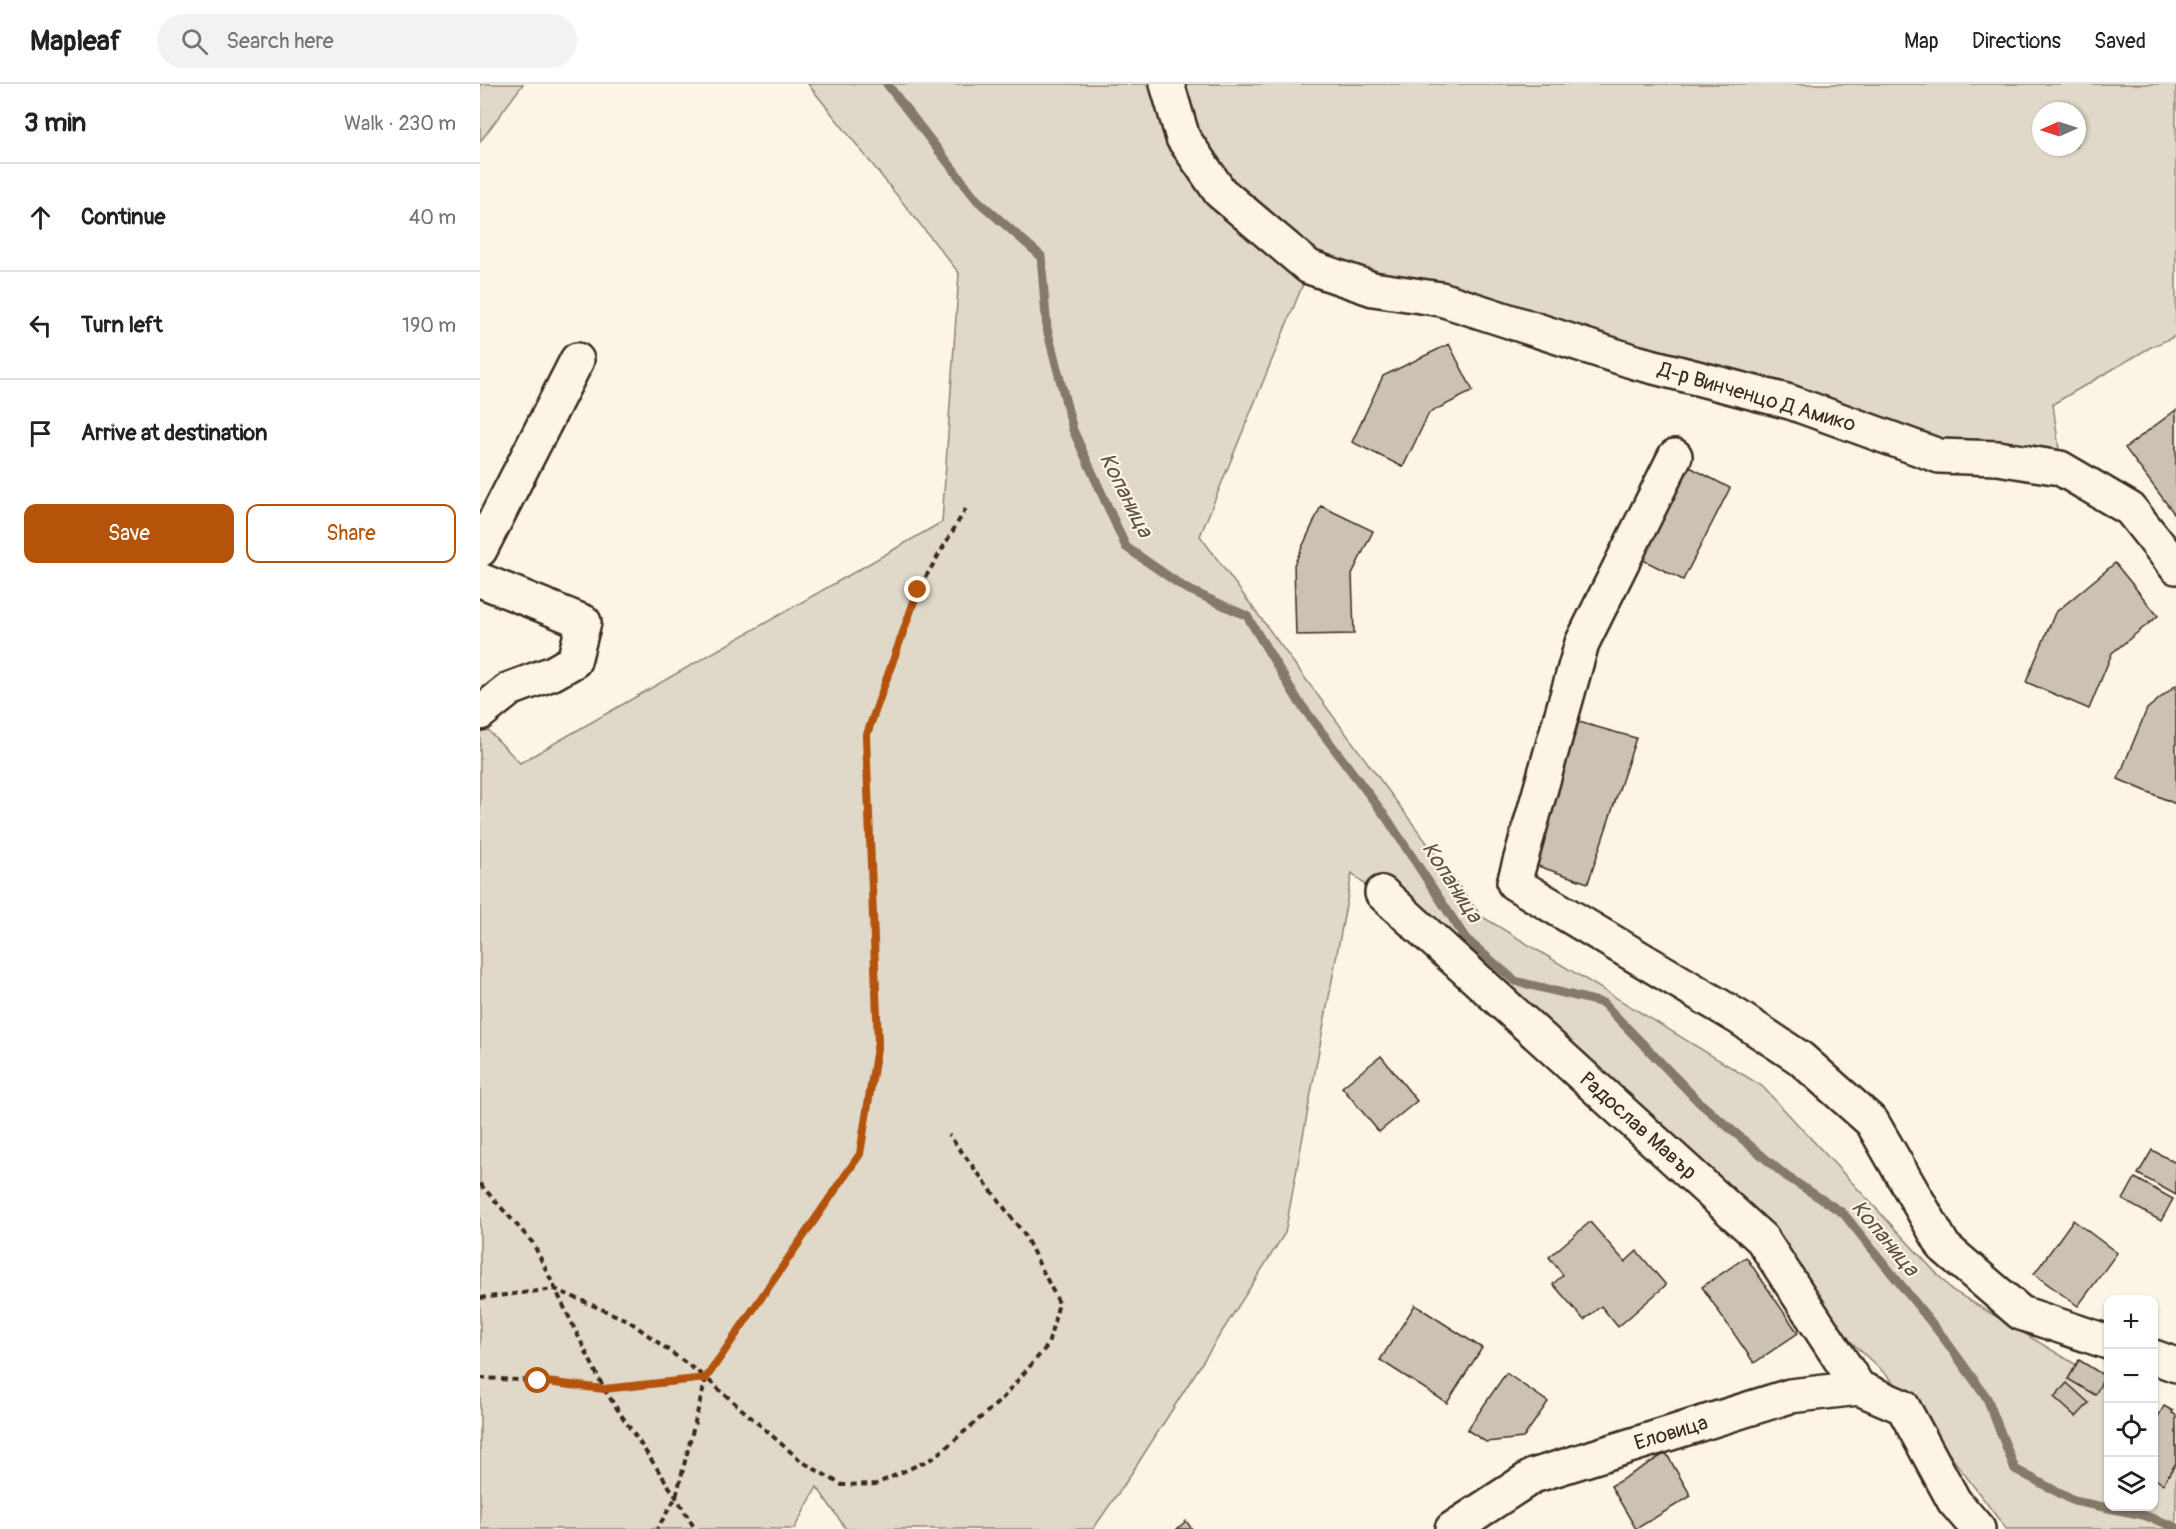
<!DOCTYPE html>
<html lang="en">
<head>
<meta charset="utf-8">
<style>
	body { margin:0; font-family:Pangolin,sans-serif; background:#f2f2f2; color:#202124 }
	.controls { position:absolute; right:18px; bottom:18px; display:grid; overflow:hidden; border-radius:12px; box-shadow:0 2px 4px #0004 }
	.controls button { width:54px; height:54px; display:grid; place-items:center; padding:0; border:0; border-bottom:2px solid #e0e0e0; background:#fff; color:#202124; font:30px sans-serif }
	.compass { position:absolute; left:1552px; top:18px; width:54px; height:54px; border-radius:50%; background:#fff; box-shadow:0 2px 4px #0004; rotate:267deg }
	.stop { position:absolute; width:18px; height:18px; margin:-14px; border:4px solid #b45309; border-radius:50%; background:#fff }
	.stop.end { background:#b45309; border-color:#fff; box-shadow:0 2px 6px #0008 }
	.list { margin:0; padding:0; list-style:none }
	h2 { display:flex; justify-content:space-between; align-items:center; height:78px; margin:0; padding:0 24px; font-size:26px }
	h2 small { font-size:20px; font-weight:400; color:#757577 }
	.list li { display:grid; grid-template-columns:39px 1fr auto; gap:18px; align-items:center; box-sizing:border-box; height:108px; padding:0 24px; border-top:2px solid #e0e0e0 }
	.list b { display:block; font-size:22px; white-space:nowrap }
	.list em { font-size:20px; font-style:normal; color:#757577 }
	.actions { display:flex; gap:12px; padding:18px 24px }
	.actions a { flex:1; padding:14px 0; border:2px solid #b45309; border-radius:12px; text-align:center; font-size:21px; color:#b45309 }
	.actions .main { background:#b45309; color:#fff }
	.icon { flex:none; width:33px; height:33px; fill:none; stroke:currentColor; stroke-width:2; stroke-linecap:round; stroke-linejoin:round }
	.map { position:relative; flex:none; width:1696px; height:1445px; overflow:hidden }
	header { display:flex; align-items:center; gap:36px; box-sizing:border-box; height:84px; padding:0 30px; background:#fff; border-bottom:2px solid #e0e0e0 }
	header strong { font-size:28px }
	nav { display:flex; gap:33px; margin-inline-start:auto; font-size:21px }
	.search { width:420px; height:54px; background:#f2f2f2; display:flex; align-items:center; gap:15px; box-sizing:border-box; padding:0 21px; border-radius:33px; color:#757577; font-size:22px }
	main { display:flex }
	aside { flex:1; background:#fff }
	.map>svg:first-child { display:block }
</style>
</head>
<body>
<header>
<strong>Mapleaf</strong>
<div class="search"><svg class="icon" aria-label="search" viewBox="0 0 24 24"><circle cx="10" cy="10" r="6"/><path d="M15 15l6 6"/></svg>Search here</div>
<nav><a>Map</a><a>Directions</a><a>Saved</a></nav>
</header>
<main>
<aside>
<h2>3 min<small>Walk · 230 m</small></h2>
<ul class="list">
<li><svg class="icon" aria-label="ahead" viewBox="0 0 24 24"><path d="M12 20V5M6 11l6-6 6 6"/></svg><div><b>Continue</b></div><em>40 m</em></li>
<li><svg class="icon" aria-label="left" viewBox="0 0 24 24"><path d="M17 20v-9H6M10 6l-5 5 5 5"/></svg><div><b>Turn left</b></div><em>190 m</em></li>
<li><svg class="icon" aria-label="arrive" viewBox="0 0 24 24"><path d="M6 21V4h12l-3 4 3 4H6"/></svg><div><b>Arrive at destination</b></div></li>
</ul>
<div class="actions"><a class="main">Save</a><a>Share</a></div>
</aside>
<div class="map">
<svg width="1696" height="1445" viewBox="0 0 1696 1445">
	<rect width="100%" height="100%" fill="#fcf5e5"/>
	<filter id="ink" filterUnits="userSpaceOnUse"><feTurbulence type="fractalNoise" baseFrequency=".0167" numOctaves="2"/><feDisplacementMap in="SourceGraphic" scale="12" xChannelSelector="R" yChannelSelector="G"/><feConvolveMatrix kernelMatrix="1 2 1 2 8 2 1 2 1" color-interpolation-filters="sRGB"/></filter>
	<g filter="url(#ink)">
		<path fill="#e0d8c8" stroke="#8e8173" stroke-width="1.5" fill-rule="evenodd" d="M0 0H43L0 58Z
			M328 0H1696V252L1671 263 1573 320 1580 373 1459 372 830 183 720 452 1001 832 1282 1002 1472 1206 1628 1300V1422H1674V1329L1696 1344V1445H1526L1417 1301 872 789 805 1149 646 1398 613 1445H366L337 1403 314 1445H0V638L40 679 462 438 479 189ZM1561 27H1597V63H1561Z"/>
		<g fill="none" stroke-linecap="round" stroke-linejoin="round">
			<path stroke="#85796b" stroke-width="9" d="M407 0 497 116 561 172 567 245 593 346 646 463 705 504 767 532 819 618 906 733 986 855 1035 897 1123 919 1220 1019 1306 1092 1363 1129 1463 1253 1507 1314 1535 1385 1594 1417 1663 1431 1696 1443"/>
		</g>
		<path fill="#ccc2b3" stroke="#3b2a1e" stroke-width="1.5" d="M969 260 993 307 949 329 923 383 872 358 903 292Z
			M1696 326V432L1645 364Z
			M1204 380 1250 404 1203 496 1157 473Z
			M841 422 893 447 872 490 874 550 816 551 814 481Z
			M1635 479 1678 532 1632 569 1609 625 1546 598 1575 529Z
			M1696 601V720L1638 695 1667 625Z
			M1099 638 1156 654 1108 799 1052 780Z
			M901 972 937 1017 899 1048 862 1003Z
			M1672 1066 1696 1079V1111L1658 1090Z
			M1655 1094 1693 1115 1681 1137 1643 1116Z
			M1593 1136 1637 1169 1598 1222 1554 1190Z
			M1110 1138 1145 1178 1157 1167 1186 1201 1138 1243 1121 1222 1104 1236 1073 1200 1083 1191 1069 1173Z
			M1266 1173 1318 1249 1274 1279 1222 1203Z
			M935 1221 1002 1264 967 1319 900 1276Z
			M1599 1276 1625 1292 1615 1311 1588 1295Z
			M1026 1289 1068 1318 1043 1354 1006 1358 987 1346Z
			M1587 1299 1609 1319 1596 1333 1574 1313Z
			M1684 1322 1693 1327 1692 1329 1696 1331V1379L1683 1400 1674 1394V1340Z
			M1186 1369 1211 1412 1156 1445 1131 1402Z
			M706 1437 712 1445H697Z"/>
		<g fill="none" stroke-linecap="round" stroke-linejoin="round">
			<g stroke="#3b2a1e" stroke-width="38">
				<path id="minor" d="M687 0 703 54 740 108 829 183 893 205 961 215 1155 278 1310 318 1459 372 1518 374 1580 384 1650 425 1696 483
					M1195 372 1102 559 1034 799 1258 933 1320 974 1392 1038 1464 1163 1541 1229 1628 1258
					M0 466 97 276
					M0 496 104 538 94 577 73 589 30 605 0 629
					M902 809 1282 1155 1379 1304
					M1674 1273 1696 1281
					M972 1445 1053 1392 1310 1312 1379 1304 1423 1323 1474 1417 1498 1445"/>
			</g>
			<path stroke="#3b2a1e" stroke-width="4" stroke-dasharray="6 4.5" stroke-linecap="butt" d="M0 1100 53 1159 124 1305 196 1413 215 1445
				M0 1214 75 1205 149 1237 226 1294 196 1413 177 1445
				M0 1294 58 1297 124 1305 226 1294 321 1377 362 1401 396 1400 455 1373 521 1316 568 1261 579 1219 544 1150 469 1051
				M226 1294 380 1070 398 958 386 653 438 506 488 421"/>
			<use href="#minor" stroke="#fcf5e5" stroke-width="33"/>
		</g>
	</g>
	<g fill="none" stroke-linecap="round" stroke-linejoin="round" filter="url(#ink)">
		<path stroke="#b45309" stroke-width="8" d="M58 1297 124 1305 226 1294 380 1070 398 958 386 653 438 506"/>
	</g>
	<g text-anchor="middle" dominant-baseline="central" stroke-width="4.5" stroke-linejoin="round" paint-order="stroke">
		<g font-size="21" fill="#3b2a1e" stroke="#fcf5e5">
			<text transform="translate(1277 313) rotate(16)">Д-р Винченцо Д Амико</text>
			<text transform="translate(1158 1042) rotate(42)">Радослав Мавър</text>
			<text transform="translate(1191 1349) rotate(-17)">Еловица</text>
		</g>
		<g font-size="22" font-style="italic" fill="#605144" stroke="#fcf5e5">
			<text transform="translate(646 411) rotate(63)">Копаница</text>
			<text transform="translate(972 798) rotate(57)">Копаница</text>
			<text transform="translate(1405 1154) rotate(50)">Копаница</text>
		</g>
	</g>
</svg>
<div class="controls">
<button>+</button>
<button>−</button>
<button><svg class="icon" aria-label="locate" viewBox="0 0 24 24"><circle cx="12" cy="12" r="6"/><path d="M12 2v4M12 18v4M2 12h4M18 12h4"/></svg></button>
<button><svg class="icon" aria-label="layers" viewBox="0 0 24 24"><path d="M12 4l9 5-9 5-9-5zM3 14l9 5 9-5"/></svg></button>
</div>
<svg class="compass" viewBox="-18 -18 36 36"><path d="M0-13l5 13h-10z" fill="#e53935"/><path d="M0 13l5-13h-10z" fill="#757577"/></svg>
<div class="stop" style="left:58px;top:1297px"></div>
<div class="stop end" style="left:438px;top:506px"></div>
</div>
</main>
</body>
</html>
